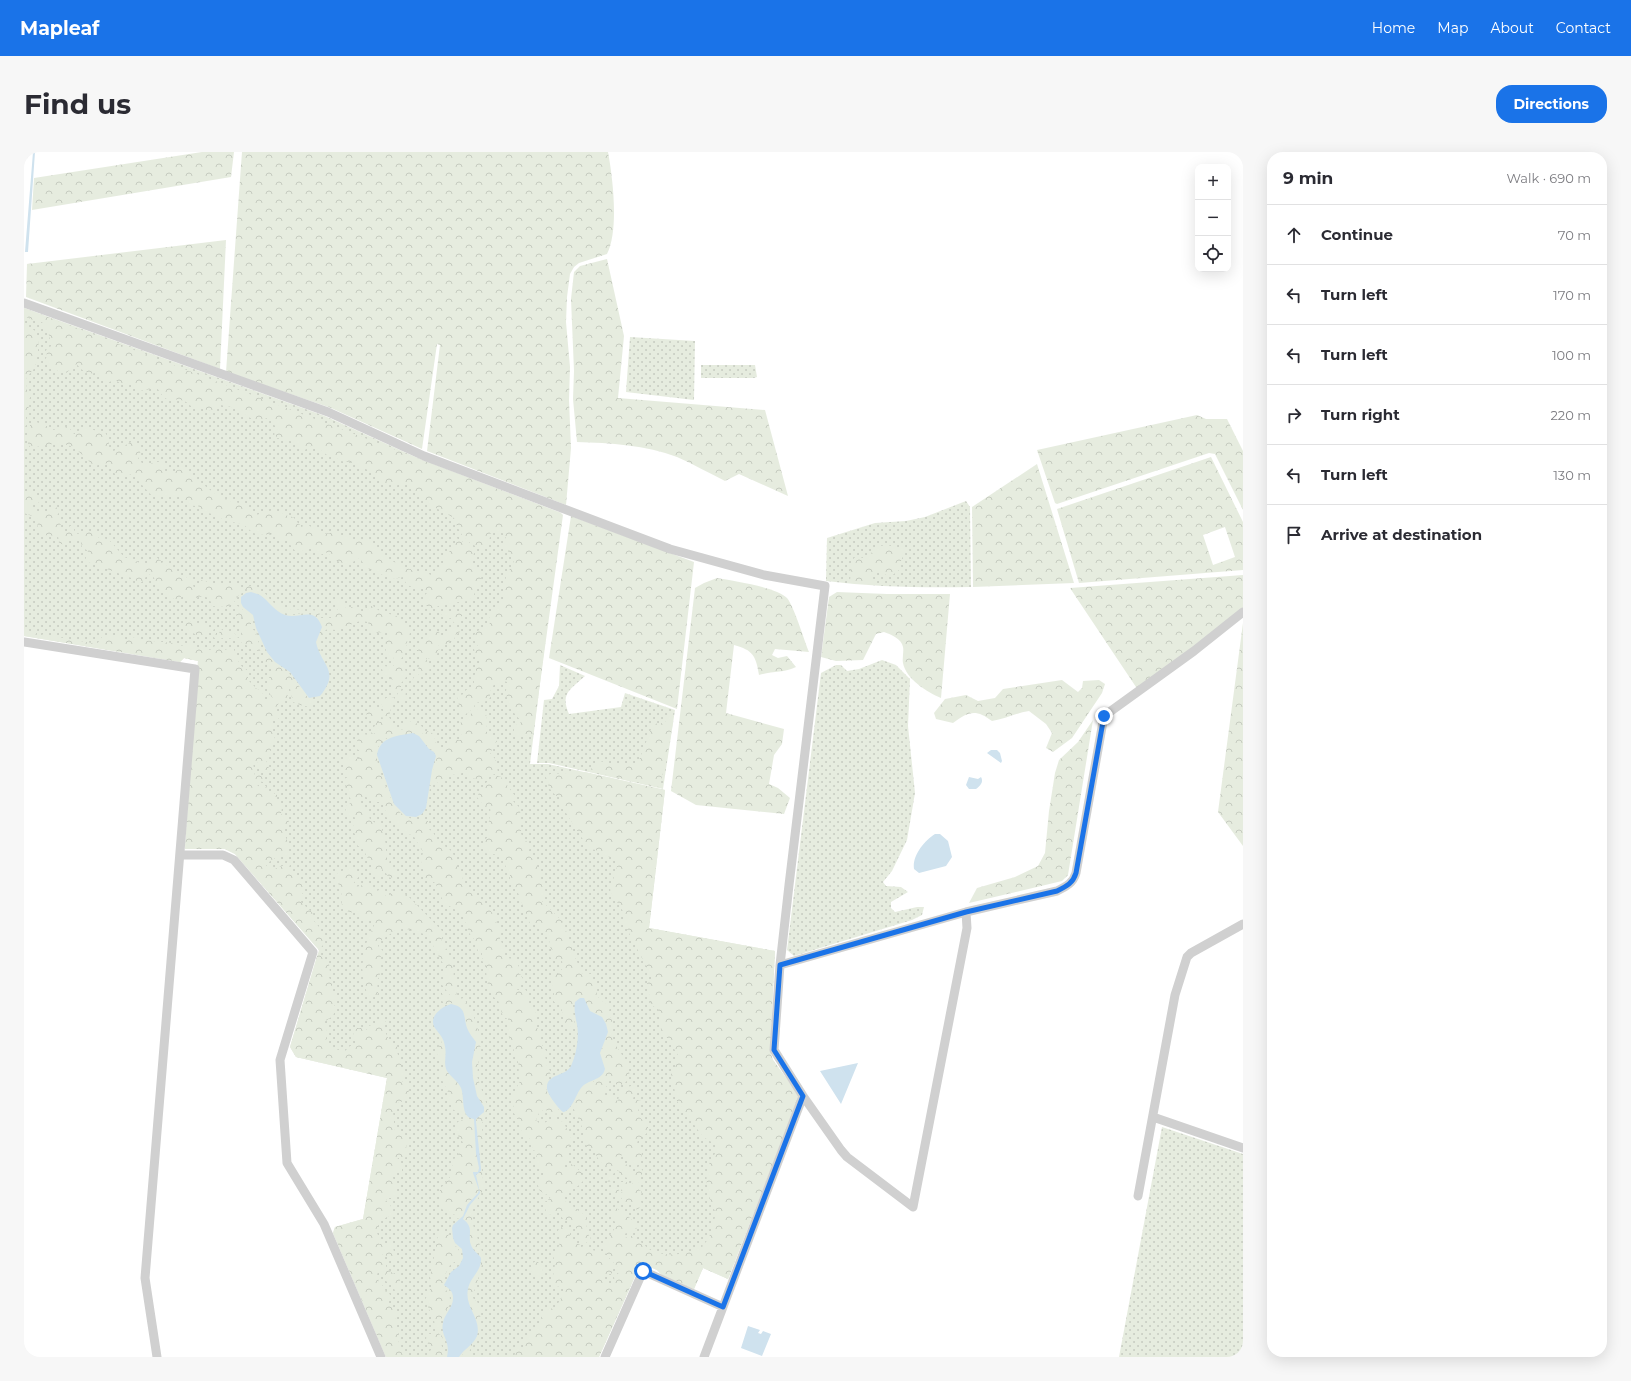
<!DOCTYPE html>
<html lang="en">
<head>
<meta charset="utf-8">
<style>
	body { margin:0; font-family:Montserrat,sans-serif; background:#f7f7f7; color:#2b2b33 }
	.controls { position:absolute; right:12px; top:12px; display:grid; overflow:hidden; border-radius:8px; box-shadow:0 4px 16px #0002 }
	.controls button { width:36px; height:36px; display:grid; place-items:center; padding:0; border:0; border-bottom:1px solid #e1e1e2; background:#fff; color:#2b2b33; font:20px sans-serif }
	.stop { position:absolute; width:12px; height:12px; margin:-9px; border:3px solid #1a73e8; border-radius:50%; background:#fff }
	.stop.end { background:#1a73e8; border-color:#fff; box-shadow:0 1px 4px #0008 }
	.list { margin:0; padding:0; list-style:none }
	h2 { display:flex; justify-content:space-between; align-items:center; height:52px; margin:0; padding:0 16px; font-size:17px }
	h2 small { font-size:13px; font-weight:400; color:#7c7c81 }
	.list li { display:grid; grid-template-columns:26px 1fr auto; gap:12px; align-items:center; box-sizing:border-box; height:60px; padding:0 16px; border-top:1px solid #e1e1e2 }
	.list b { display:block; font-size:15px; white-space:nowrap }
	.list em { font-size:13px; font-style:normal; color:#7c7c81 }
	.icon { flex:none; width:22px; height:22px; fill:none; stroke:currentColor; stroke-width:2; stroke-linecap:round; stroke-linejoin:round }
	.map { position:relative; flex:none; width:1219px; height:1205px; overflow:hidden; border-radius:16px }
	header { display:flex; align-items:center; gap:24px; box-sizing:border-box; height:56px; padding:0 20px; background:#1a73e8; color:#fff }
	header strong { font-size:19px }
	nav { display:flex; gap:22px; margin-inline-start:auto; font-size:14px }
	.intro { display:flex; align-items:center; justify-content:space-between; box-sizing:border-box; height:96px; padding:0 24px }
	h1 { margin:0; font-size:28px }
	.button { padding:10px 18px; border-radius:16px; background:#1a73e8; color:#fff; font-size:14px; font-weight:700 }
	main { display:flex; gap:24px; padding:0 24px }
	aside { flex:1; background:#fff; border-radius:16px; box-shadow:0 4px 16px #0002 }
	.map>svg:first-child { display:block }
</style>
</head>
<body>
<header>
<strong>Mapleaf</strong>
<nav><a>Home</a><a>Map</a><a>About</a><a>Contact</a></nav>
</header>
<div class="intro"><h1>Find us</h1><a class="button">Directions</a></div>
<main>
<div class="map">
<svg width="1219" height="1205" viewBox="0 0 1219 1205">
	<defs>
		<pattern id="grass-dots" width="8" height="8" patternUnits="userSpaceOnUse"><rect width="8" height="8" fill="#e6ecdf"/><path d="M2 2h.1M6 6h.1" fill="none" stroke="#c6cbc0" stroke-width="1.8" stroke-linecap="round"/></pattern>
		<pattern id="forest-crowns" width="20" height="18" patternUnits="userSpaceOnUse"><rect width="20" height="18" fill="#e6ecdf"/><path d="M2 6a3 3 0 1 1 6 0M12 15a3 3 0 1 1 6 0" fill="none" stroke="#c6cbc0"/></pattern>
	</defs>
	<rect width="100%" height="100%" fill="#fff"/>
	<path fill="url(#grass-dots)" d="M0 156 301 264 398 308 537 361 506 612H524L641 638 625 776 751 799 746 899 749 908 775 944 704 1127 679 1116 670 1137 638 1123 633 1118 617 1111 575 1205H362L309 1081 311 1075 339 1067 363 926 272 905 266 895 295 798 211 702 201 697H161L174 509 160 506 156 510 0 484Z
		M606 185 671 189 670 248 602 240Z
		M677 213H731L733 225 730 226H677Z
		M942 349 946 355 947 435C899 436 850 435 802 429L803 386 851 371 882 369 901 365Z
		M858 508 872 513 886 527 884 574 891 641 883 688 868 719 859 730 862 734 877 735 884 740 867 750V756L871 760 893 755H900L898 763 888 768 770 804 763 798 797 521 812 513H817L823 519 835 517Z
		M536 513 561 524C546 538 536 541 545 562L597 555 601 541 651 558 639 637 525 611H513L520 548 528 547 535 534Z
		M1138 975 1219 1002V1205H1095Z"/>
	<path fill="url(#forest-crowns)" fill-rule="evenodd" d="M178 0H210L207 25 8 58 10 26Z
		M218 0H584C589 27 595 78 583 102L555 111 550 115 546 122 543 145 542 170 546 215 545 248 547 296 542 353 403 299 416 193 413 192 398 297 307 256 202 220Z
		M202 88 196 217 2 145 3 112Z
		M583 107 600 184 594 246 741 258 764 344 715 322 701 329C685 321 669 312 653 305 622 293 586 291 553 290L549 247 550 219 547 147 550 120 556 114Z
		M0 156 537 361 539 363 509 583C503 586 495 586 490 581V577L492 573 496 572 497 569 484 554 482 539 483 530 480 529 468 534 466 541V546L463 549 451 551 450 556 441 563C436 561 434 549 433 544L440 542 442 538 450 535V523L453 522 451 515 459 512V510C453 506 451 503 450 497L454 493 451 490 450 483 455 478 464 474 466 471 465 466 473 453 479 452 481 448 479 446C482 439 480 432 482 425 484 418 490 414 490 406L481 396 480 389 482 385C476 377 473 378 464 383L466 385 464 394 459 397C442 392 435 381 430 366L412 356 407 357 398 348 399 344 388 340 387 334 380 331 371 334 359 329 346 319 326 310 316 309 310 304 303 303 295 297 288 294 279 299C276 297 275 294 272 292 268 289 258 286 253 286L250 282 254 276 250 273 248 268 243 266C228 273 222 261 210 256 206 254 202 255 197 253L187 259 182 258 180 254 170 257C167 254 163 250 160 249 144 244 146 255 133 236L115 239 110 235 109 232 105 231 100 233 89 227 86 230 81 229 74 220C66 224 57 219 53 212L42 221 27 217 20 210 23 204 22 198 25 195 28 194 24 180 18 170H13L0 164Z
		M0 172 13 180V185L15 186C15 193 13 209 11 215 9 219 5 222 3 225 2 229 3 235 3 239L6 241V246L3 250 6 260 2 265 3 272 0 276Z
		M1173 263 1182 267H1203L1219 299V358L1191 302 1185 301 1033 352 1031 351 1013 298Z
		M8 269 19 272 29 278 43 275 46 277 50 282H54L55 278 58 276 81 280 85 288V295L89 299 95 297 109 289C117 292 118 300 114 307L119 312H125L138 309 141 313 140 318 144 321 161 316C173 327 185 339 199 346 214 354 218 346 232 363 238 361 247 357 253 359 259 360 262 365 269 365 274 370 275 376 284 373L299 382 314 380V384L321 385 327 384 328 389 346 388 359 405 390 419H399L407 423 420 415 419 407 431 393 432 386C440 389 445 394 450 401L448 409 450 415 459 421 449 445 444 449 419 452 408 457 399 452 400 444 404 440C395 430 385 442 379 425L370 427 356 422 341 415 336 406 327 411H318L307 406 304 400 296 403 285 395H281L278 400H272L263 389 253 387 250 382 234 383 228 380 219 372 202 369 188 362 180 360 173 353 170 354 160 349 155 343 129 345 108 322 99 325 91 322 84 311 70 314C64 309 59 303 53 298 40 287 22 293 7 296L4 292C4 285 4 275 8 269Z
		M1187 305 1219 370V418L1055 431 1033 357ZM1201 375 1211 405 1189 413 1179 383Z
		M1013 312 1050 431 949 435 948 355Z
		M7 338 12 342 16 347 14 352 8 353V359L15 363 18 360H27L28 355 35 356 36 359 32 365 36 370 38 379H43L46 374H49L51 381 54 382 60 378 66 379 71 381 75 386 83 387 87 390 100 405 122 413 124 408 132 405 145 415H147L149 420 167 427 170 436H175V428C183 428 183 431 190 432 199 434 213 427 219 438L218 441 209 448 212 451C205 456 196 455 188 454 185 440 175 445 165 448L159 442 153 449 136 438 129 424 124 422 118 430H114L110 427 61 409 64 399 58 395 56 386 51 389 44 387 43 392 40 393 35 391 34 384 19 383 14 377 13 366 0 361V342Z
		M547 364 670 410 653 557 525 506Z
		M862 393 882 397 877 409 875 418 866 425 855 419 848 422 847 432 826 431 827 410 832 404 839 406 845 405 851 395Z
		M1219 423V458L1114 538 1046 436Z
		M693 426C709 429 753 435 763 446 770 454 780 488 785 500L751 497 748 503 754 506 763 504 772 515C760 521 748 519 735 523 732 504 729 498 710 493L702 561 760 577 758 592 750 603 745 632 754 636 766 646 760 662 672 653 647 639 671 436 680 431Z
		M223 434H226C234 437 244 441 247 450 254 451 259 456 265 457 270 458 274 457 278 458L282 461C244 468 251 442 223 439L222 436Z
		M813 440 863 442H926L917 546C903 540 882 527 879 511 878 506 880 500 879 495 878 487 866 482 860 480L852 482 839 508 812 509 797 505 805 445Z
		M315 447 318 448 320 454 323 457 325 455H331L337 461H340L341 455 349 454C355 461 368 462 376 465L375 467 379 469 378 471 386 481 382 493 385 495 377 507 383 513 381 517C383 524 383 526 377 531V536L368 541 367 538 368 528 366 524 357 522 359 514 368 515 370 513 369 504 365 506 361 504 362 496 361 489 366 480C358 479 352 482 344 481L345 474 344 470C334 468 330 471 321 476L317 473 314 477 310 478 305 476 299 480 295 493 297 496 296 499 301 507 298 510 286 492 289 465 287 458 294 459 296 461 295 464 297 466H307V462L314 457 315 453 311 451Z
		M213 454 216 455 227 465V477L232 479 233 487 237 495 236 499C220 495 210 481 192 488L189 484 190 481H195L197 477 203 481 209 479 214 486 217 485 218 478 216 474 222 468 221 466 211 463V458Z
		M430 458 433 461 440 458 441 461 440 463 436 465 435 470 430 471 427 466 423 467 417 462 418 460 425 461Z
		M162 468 174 471 178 470 181 474 190 477 188 480 183 479V483L176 485 162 477 159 471Z
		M1219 471V694L1194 660Z
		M433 476 436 478V480L430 484 431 486 427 490H424L423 493H418L415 489 411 492 417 494V497L414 498 412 507H409L407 504 405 507 402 506 403 509 406 512 405 521H399L398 518 384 537V535C393 520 400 513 392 496L397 497 396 490 398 487 406 484 408 479H414L419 485 422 481H427V477Z
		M0 479 73 492 78 485H85L88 483 95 485V489L111 485 119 488 148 491 155 494 168 492 170 495 186 498 191 494H195L198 499 209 495 216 513 224 519V528L233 537 238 538 240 547H249C244 540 243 535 245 526L248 524 247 518 249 515 248 512H243L239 505 243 502 252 513 265 521 284 546 289 548V552L286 555 276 553 269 550 266 537 264 536 262 538 264 545 263 548 255 551 251 557V561H255L257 564 254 567 249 568 247 575 251 587 242 608 246 619 241 623 235 616 233 610H229L231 625 234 623H238L241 628 239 630 234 629 233 633 236 635 242 634 243 637 240 639 241 640 246 639 253 643V650H256L258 655 257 662 262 665 266 671 259 675 260 681 266 695 263 698 264 702 261 705C254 703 247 708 242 713L245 717C253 718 257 712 266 713L264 717C275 720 267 729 280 730L281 733 277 740 279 742V746L276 749C282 756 292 760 290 769L295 775V780L299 785V793L295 798 211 702 201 697H161L174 509 160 506 156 510 0 484Z
		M1038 528 1054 540 1058 536 1059 529 1075 528 1081 532 1078 541 1048 586 1029 600 1022 596 1028 581 1022 572 1005 559C992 561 981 567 968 569 952 557 945 559 929 571L912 567 910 561 921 547 942 543 954 549 971 546 979 537Z
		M379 538 382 542 380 544V547L377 549 373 548 367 556 365 565 373 578 381 577V569C388 568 395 573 400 576L398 581 400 582 403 579 412 583 410 589 417 595H420L428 588H439L434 573 450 559 457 555C464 561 464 570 462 579L467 585 473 589 466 601 472 608 474 621 465 624 459 628 446 626 441 620 432 623 425 622 424 627 417 632 409 629 407 631 404 647V620L408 621 413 605C410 598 403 595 399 589 397 586 397 583 393 582 389 580 367 584 363 586 359 588 355 593 353 597 349 608 368 655 378 662 384 668 396 667 404 669L403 676 409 680 415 692C436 698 428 713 439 724L438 731 446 741H451L453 747 461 751 471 765 473 773 476 779V787L481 798 478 804 480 806 491 807 496 817 493 821 496 822 499 827 492 837 494 838 500 836 504 841 503 847 500 852 506 853 511 857 513 876 515 878 516 890 523 900C520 909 522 913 527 920 514 947 533 943 537 965H530L521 957 515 961 512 968 517 973 527 967 533 970 539 969 548 988 545 994 543 1008 538 1012V1015L543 1016 548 1012 558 1021 559 1029 554 1034 542 1040 540 1049C548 1052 546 1052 552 1057 557 1061 564 1062 563 1072 562 1079 562 1080 567 1086L560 1093C556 1089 555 1085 557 1079L548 1074 547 1069H540L535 1060H532L526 1063 523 1062 519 1050 523 1049 529 1042 525 1039 522 1043 515 1038 513 1028 521 1027 519 1020 516 1017 511 1007 513 1003 512 999 508 998 510 992 504 985H500L494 971V967L489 960 490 956 487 947 493 941 492 937 496 929C493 923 496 917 494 910 491 899 485 889 483 877L487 872 484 870V867L479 865 474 848C463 843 462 822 462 812L458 809V799H454L451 788C443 782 443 771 438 763 436 759 425 755 420 750 416 744 415 736 410 730H404C398 723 401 717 397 710L399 700 389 683 380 682 375 673 362 665V659L360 658 359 650H350V648L339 644 336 651 341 657H344L346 668C349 670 353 671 355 673 363 683 361 694 363 706L366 707 365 712 368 713 371 719 377 722 376 724C364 725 367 730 359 716L355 725 352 724 349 719V711L343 705 339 696 334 694 332 690 333 684 328 679 331 666 329 663 326 664 321 660 323 653 327 651 328 649 320 637 322 634 320 627 324 625 321 623 320 619 323 615 320 614C320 608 323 606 328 603L334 608 338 599V597L334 598 332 595 334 585 337 582 346 583 348 580 351 582 350 575 353 570H357L359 566 358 565 351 569 342 562C346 555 352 557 359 559L360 557 356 549 360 548 363 545 366 547 369 545 371 547 374 541Z
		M646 564 649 566V570L643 607 635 635 565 619 575 609 585 611H614L629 572 640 571Z
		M1069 568 1044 723 1038 729 945 751 953 736 991 725 1014 714 1021 701 1025 659 1031 621 1035 608 1054 590Z
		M561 620 641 638 625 776 751 799 746 899 749 908 775 944 704 1127 679 1116 670 1137 638 1123 633 1118 617 1111 575 1205H490L492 1197 499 1195V1187L517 1171 518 1163 525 1157 531 1156C536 1149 539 1142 541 1134L531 1135 528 1131 531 1112 529 1102 534 1097 537 1086 534 1078 538 1075H542L546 1080V1086C556 1093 564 1099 576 1099L580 1106 588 1112 589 1120 587 1122H582L579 1124 586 1133 591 1131 590 1125 597 1119 580 1100 581 1091 593 1073C590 1069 586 1063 588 1057L592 1056C602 1062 610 1067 613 1078L600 1082V1086L608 1084C616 1088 622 1096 630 1100 645 1105 672 1103 682 1090 687 1084 690 1068 692 1061 685 1048 679 1026 685 1012 689 1005 691 1003 693 995L686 989 679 985 653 949 647 922 650 918 654 903 636 875 634 857 627 853 623 830 630 828V825L623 816 599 769 601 764C598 755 590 747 586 738L593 715 591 705 579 704 572 698 565 697 535 650 536 646C527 641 524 635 522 625L526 622Z
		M472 623 477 625 491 644 489 649 496 656 497 682 506 694 504 703 511 709 522 741 516 747 539 770 557 821 567 822 572 834 573 844 586 856 584 862 588 867C588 873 586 881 588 886 594 900 620 926 594 934L587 926 578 943H586L594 949 596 937 607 934 612 937 609 947 617 949 613 963 624 973V980L613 990 618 999 617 1009 611 1012 597 1003 591 1005C599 1011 605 1012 610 1021L615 1014 619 1019 613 1036 618 1040 615 1047 619 1053 613 1058 607 1050 602 1053 596 1044 590 1043 588 1036 592 1034 596 1040 600 1041 597 1037V1030H602L609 1034 607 1027 597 1024 594 1018 589 1022 588 1028 585 1030 581 1028 588 1018 576 1010 570 999 562 993 558 975 547 951 559 932 569 930 579 919 563 861 565 854 559 850 551 848 548 853 551 873 544 876 536 853 530 850C531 840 528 832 527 822H534L539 816 538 809 529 808 525 804 529 800 525 793 526 785 518 779 516 772 506 771C498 755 497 742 486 727V721C481 716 481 709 476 703L460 701 459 689 464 685C461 675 468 666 466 656L459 653 453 645C457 636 463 628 472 623Z
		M328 714 336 723 329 732V736L342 732 353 739 359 736 361 738 362 745 373 739 377 742 383 743 420 781 417 788C424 798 432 815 429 827L433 831 432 848 440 846 450 865 457 888 453 924 465 959 457 973 460 985 455 994 460 1036 447 1059 449 1073 460 1105 453 1131 448 1145 455 1152 457 1173 443 1205H437L439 1201 444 1162V1151L445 1150 441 1138 456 1105 455 1100C442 1095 440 1079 436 1067L432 1066V1063L423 1061 418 1057 415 1050 416 1037 427 1024 429 1007 433 1006 436 993H440L437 987 430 980C431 973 432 969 439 968V963L428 957 427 950 424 945V940L415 922 420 918 419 909 416 908 413 902 414 894 418 893 417 888 418 886 422 888 424 898 421 904 422 914 438 937 442 966 446 972 450 967 454 968 457 962 452 938 445 934V912L451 911 448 909V905L450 903 452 898 443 889 448 880 442 879 441 871 443 870 438 867V861L440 857 428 851 421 853 414 843 419 840 425 844 426 843 418 833 420 829 423 827 420 821V813L410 797 408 789 400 782 376 775 355 790 354 794 361 801 355 806 356 824 353 828 354 842 348 846 343 843 338 816 341 794 351 771 345 768 338 767 332 761 325 760 318 756 317 734 311 730 312 722Z
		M294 801 305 812 306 821 304 824 308 830V843L312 844 310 853 312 855 309 864 300 870 299 875 303 876 302 892 310 897 321 899 326 894 337 892 332 888 329 882 333 876H340L345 879V874L358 868 362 869 361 873 359 875 365 888 373 895V900L380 920 378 929 384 933 385 939 382 948 374 951 369 960 371 979 381 983 384 991 382 995 384 999V1005L374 1006 372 1010 378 1016V1019H372L367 1025 371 1028V1043L367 1046H363L362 1049 366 1052 368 1058 367 1063 356 1069 352 1079 355 1085V1092L364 1091 368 1093 372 1106 368 1109 360 1102 358 1103V1108L362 1111C361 1119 369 1121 375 1124L378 1137 371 1139 368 1131 365 1132 361 1128 362 1122 358 1119 354 1120 353 1123 355 1130 360 1135V1138L364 1140 367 1144 363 1146V1150C374 1154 371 1167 371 1177L375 1178C374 1186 373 1193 381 1199L380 1205H362L309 1081 311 1075 339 1067 363 926 272 905 266 895Z
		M419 1078 423 1080 425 1082 423 1086C428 1090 440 1099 435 1107 433 1109 430 1110 427 1112 423 1117 418 1129 418 1135L423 1139 426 1146 425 1150 426 1152C419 1165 415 1166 415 1182L418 1184 419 1187 417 1192 421 1202 419 1205H408L406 1199 408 1196 404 1192 402 1186 404 1182H412L410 1168 401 1148 409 1131 406 1126 411 1100 413 1098C410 1091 414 1083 419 1078Z
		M512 1109C519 1113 520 1116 518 1123L512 1124 508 1120 507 1112Z"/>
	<path fill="#cfe2ee" d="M9 0H11L4 100H1Z
		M227 440C230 441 234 442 236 443 245 449 250 459 261 463 276 468 290 453 298 475L292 490C297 514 317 518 296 544L285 546 266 520 251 510 243 500 232 476 229 463 219 455 217 451V445L222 441Z
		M389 581 395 584 405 597 410 600 412 604 408 618 402 656 398 662 392 665 382 664 370 652 353 603C356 584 374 584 389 581Z
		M967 598H973L976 601 978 609 977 611 963 601Z
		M945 625 954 627 957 625C960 630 956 634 952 637H945L942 633Z
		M911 682H916L924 689 928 705 922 714 895 721 890 717C888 704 900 689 911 682Z
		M556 846H560L566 859 578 865 582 872 584 880 576 901 581 917C578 929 564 927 557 936 552 942 548 959 539 960 535 957 522 941 523 935 523 922 542 924 547 914 553 901 556 882 552 868 551 862 550 857 551 850Z
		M427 852C443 855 439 864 443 876 445 881 449 886 452 890L448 910 449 926 453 944 460 955V960L452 967V970L457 1016V1019L452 1023 456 1041 446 1053 439 1067C451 1076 443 1083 447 1093 449 1099 454 1101 457 1106 458 1119 446 1125 444 1137 440 1155 458 1167 453 1184 449 1193 440 1197 435 1205H423C427 1188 416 1184 419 1171 420 1162 430 1155 429 1145 429 1139 424 1136 420 1133L427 1120 435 1114 439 1106 438 1097 431 1091 429 1086 428 1076 429 1073 439 1064 443 1053 454 1041 455 1038 449 1021V1020H454L455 1016 452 1001 450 967C436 966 441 945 437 936 434 929 427 925 423 919 419 912 423 903 421 895 420 886 416 883 411 876 404 865 417 855 427 852Z
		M834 911 817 952 796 919Z
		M724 1174 736 1178 734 1181 737 1182 739 1179 747 1182 738 1204 717 1196Z"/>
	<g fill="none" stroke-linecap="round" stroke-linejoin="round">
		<path stroke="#d0d0d0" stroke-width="9" d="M0 3V0
			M0 151 304 260 400 304 646 397 740 423 801 434 765 733 756 813 750 898 779 944 817 998 823 1005 889 1055 943 776 942 760
			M0 490 171 517 121 1126 133 1205
			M156 703H199L210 708 289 800 256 908 263 1011 300 1072 357 1205
			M756 813 942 760 1033 739C1043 734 1049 731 1052 721L1080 564 1170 499 1219 460
			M1129 965 1219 996
			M1114 1044 1151 843 1163 805 1167 801 1219 772
			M581 1205 619 1119 699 1155
			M680 1205 779 944"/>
	</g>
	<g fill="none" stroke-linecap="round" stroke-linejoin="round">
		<path stroke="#1a73e8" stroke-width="5" d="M619 1119 699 1155 779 944 750 898 756 813 942 760 1033 739C1043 734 1049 731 1052 721L1080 564"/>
	</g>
</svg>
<div class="controls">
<button>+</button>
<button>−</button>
<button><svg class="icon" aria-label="locate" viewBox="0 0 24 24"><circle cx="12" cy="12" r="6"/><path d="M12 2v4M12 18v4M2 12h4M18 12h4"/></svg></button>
</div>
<div class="stop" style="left:619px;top:1119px"></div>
<div class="stop end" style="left:1080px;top:564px"></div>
</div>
<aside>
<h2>9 min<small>Walk · 690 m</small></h2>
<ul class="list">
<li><svg class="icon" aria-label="ahead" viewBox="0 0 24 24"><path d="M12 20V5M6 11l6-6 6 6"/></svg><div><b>Continue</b></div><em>70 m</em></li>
<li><svg class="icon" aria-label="left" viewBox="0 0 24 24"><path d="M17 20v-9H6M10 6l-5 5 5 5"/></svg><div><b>Turn left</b></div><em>170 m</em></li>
<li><svg class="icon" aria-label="left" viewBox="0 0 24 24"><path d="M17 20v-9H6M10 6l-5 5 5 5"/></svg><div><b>Turn left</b></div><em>100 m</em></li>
<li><svg class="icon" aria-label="right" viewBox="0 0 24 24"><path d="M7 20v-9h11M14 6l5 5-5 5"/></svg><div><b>Turn right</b></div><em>220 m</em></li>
<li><svg class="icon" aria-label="left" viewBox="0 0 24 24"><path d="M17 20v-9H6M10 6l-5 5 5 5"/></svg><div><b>Turn left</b></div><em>130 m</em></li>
<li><svg class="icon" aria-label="arrive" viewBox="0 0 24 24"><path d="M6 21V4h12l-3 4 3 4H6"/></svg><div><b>Arrive at destination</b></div></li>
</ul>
</aside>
</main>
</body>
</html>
